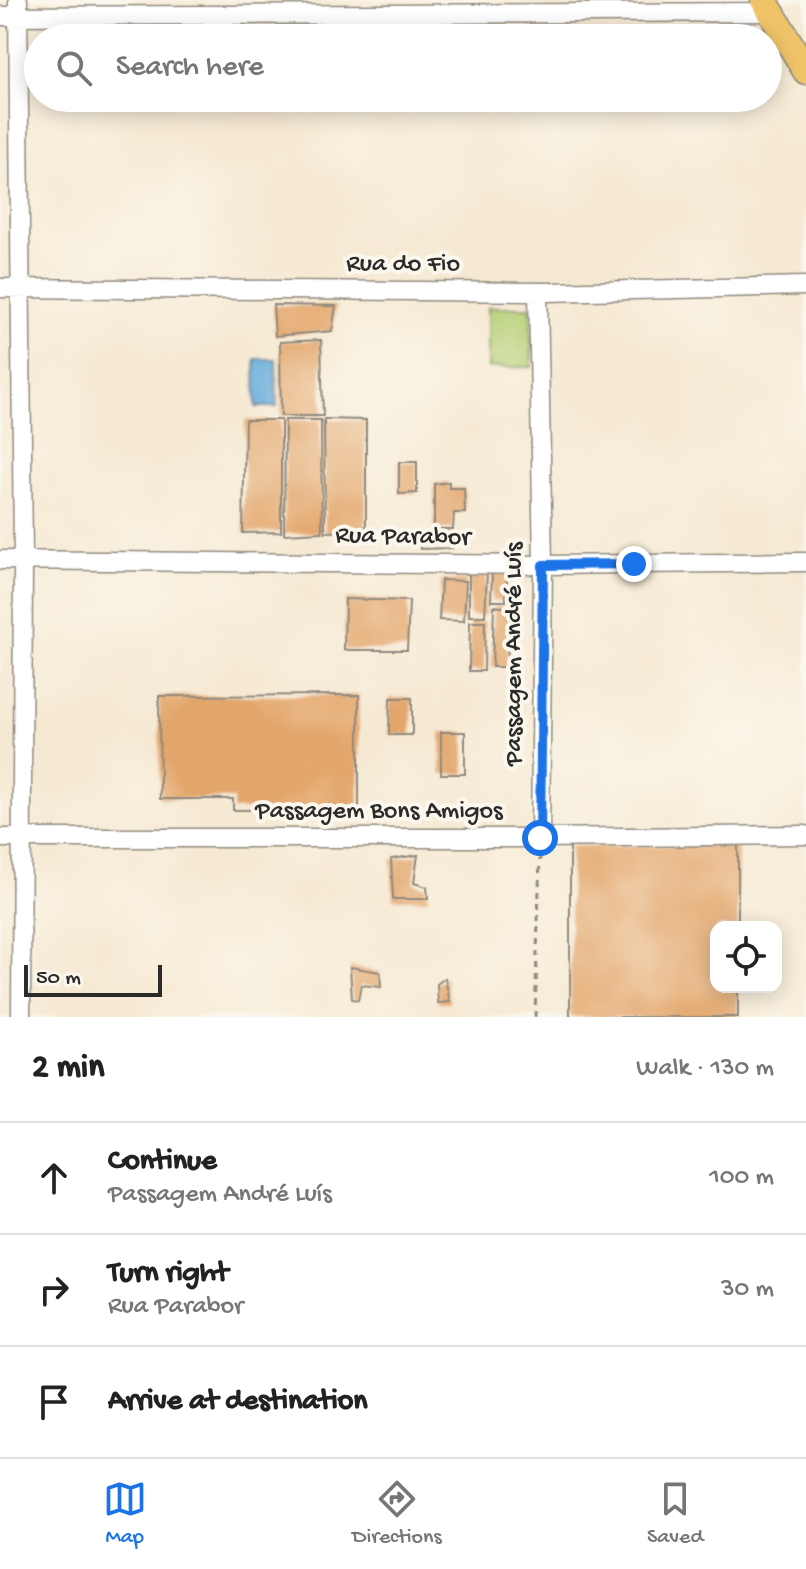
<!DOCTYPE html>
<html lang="en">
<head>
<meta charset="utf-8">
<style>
	body { margin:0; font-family:"Gochi Hand",sans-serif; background:#f6f6f6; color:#222 }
	.controls { position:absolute; right:24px; bottom:24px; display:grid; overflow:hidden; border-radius:16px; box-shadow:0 4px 20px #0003 }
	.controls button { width:72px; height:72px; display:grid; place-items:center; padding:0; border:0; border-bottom:2px solid #e0e0e0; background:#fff; color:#222; font:40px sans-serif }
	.scale { position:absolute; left:24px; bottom:20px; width:138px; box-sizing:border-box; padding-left:8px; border:4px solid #2b2b2b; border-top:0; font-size:22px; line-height:28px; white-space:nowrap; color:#2b2b2b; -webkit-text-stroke:6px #fbf7ec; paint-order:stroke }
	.stop { position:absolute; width:24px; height:24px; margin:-18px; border:6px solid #1a73e8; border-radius:50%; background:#fff }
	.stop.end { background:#1a73e8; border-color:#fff; box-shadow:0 2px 8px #0008 }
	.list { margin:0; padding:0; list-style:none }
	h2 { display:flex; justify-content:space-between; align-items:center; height:104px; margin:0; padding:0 32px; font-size:34px }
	h2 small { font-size:26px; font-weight:400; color:#767676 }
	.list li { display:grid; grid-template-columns:52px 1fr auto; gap:24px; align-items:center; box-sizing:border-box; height:112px; padding:0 32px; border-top:2px solid #e0e0e0 }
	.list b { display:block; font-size:30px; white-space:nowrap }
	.list p { margin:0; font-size:26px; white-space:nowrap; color:#767676 }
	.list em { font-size:26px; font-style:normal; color:#767676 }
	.icon { flex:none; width:44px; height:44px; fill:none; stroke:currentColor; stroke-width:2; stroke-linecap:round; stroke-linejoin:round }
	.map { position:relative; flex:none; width:806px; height:1017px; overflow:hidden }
	.search { position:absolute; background:#fff; box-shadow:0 4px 20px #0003; left:24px; right:24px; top:24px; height:88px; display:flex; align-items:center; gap:20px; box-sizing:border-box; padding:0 28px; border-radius:44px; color:#767676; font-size:30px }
	.sheet { height:440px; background:#fff }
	nav { display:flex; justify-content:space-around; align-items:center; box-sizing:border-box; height:112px; border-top:2px solid #e0e0e0; background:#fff; font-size:22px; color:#767676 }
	nav a { display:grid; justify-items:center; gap:4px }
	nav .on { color:#1a73e8 }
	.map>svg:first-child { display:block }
</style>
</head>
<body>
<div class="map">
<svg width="806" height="1017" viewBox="0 0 806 1017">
	<rect width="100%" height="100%" fill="#fbf7ec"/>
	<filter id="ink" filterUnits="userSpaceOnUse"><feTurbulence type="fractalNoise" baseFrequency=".0125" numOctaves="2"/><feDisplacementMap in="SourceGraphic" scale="16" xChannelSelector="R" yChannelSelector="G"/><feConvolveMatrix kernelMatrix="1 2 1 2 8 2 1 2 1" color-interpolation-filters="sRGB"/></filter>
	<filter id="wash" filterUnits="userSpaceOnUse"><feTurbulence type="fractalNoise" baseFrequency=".006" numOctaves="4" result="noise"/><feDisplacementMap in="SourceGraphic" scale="32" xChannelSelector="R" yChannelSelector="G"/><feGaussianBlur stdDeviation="1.8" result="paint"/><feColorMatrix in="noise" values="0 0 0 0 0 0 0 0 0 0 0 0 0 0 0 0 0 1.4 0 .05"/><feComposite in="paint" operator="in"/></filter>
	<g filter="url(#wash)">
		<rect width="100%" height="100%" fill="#f6e9d3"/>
		<path fill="#b5cf74" stroke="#707d50" stroke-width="2" d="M488 307H531L532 367 488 368Z"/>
		<path fill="#63abda" stroke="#476b82" stroke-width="2" d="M255 359H276L277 407H256Z"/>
		<g id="blocks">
			<path fill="#e3a66b" d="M273 305 336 306 332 331 275 336Z
				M321 340 323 416H281L280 342Z
				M324 419 366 420V531L325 532Z
				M245 420H281V532L243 533Z
				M285 420H321L322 532 284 534Z
				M399 462H417V493L399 494Z
				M449 482V488H464L465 513H454L453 529H434V484Z
				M437 532H453V548L420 549V536L437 534Z
				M469 571 487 572 485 616H469Z
				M492 572 507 573 506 601H491Z
				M441 580 466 581 464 621 439 620Z
				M345 599 409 601 407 650H344Z
				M494 606 509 608 507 667H492Z
				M470 622H485L484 671H469Z
				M359 695V809L233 810V799H160L159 696Z
				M390 698H412V735H389Z
				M441 732H465V774H441Z
				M738 845V927H716V987H738V1017H570V846Z
				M418 855 414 883 427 887 428 899H393L391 859Z
				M350 967 380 972 381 987 361 985 358 1000 352 999Z
				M445 978 450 1002 438 1003 437 984Z"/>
		</g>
	</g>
	<g filter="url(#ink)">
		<use href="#blocks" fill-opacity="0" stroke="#908a7f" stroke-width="2"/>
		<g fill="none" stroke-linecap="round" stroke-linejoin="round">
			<g stroke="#908a7f" stroke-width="21">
				<path id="minor" d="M18 0 23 560 21 1017
					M0 16 771 12
					M0 288 546 292 806 286
					M538 292 543 565 540 838
					M0 560 543 565 806 562
					M0 838H540L806 835"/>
			</g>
			<g stroke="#908a7f" stroke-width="29">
				<path id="highway" d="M764 0 806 71"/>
			</g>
			<path stroke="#908a7f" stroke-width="3" stroke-dasharray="6 6" stroke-linecap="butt" d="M535 1017 540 857"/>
			<use href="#minor" stroke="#fff" stroke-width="18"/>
			<use href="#highway" stroke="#efc469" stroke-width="26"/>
		</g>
	</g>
	<g fill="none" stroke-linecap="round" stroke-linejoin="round" filter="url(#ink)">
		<path stroke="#1a73e8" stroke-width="10" d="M540 838 543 565 634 564"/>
	</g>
	<g text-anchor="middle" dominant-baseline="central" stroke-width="8" stroke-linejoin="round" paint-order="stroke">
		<g font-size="26" fill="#2b2b2b" stroke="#fbf7ec">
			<text x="403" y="265">Rua do Fio</text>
			<text transform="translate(403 538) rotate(1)">Rua Parabor</text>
			<text transform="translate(515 654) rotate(-90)">Passagem André Luís</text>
			<text x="379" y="812">Passagem Bons Amigos</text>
		</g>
	</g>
</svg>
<div class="controls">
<button><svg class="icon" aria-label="locate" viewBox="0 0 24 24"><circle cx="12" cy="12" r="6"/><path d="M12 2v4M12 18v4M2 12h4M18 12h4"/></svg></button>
</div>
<div class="scale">50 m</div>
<div class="stop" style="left:540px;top:838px"></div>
<div class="stop end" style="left:634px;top:564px"></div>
<div class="search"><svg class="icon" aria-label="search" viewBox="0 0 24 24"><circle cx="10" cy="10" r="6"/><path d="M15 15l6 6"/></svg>Search here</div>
</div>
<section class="sheet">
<h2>2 min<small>Walk · 130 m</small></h2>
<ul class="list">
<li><svg class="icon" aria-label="ahead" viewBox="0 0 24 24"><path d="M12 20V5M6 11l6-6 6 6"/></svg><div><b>Continue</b><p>Passagem André Luís</p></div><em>100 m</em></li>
<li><svg class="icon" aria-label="right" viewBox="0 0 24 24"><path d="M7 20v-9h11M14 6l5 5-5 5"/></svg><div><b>Turn right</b><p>Rua Parabor</p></div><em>30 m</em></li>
<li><svg class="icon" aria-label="arrive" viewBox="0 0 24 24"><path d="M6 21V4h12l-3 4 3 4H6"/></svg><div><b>Arrive at destination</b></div></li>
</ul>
</section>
<nav>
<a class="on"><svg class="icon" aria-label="map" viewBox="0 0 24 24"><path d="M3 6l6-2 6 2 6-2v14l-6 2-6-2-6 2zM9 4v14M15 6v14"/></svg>Map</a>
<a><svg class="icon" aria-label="directions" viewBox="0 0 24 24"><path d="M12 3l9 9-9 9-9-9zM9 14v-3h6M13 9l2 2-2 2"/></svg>Directions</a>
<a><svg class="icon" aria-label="saved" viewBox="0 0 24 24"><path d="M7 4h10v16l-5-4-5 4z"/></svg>Saved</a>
</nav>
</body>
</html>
